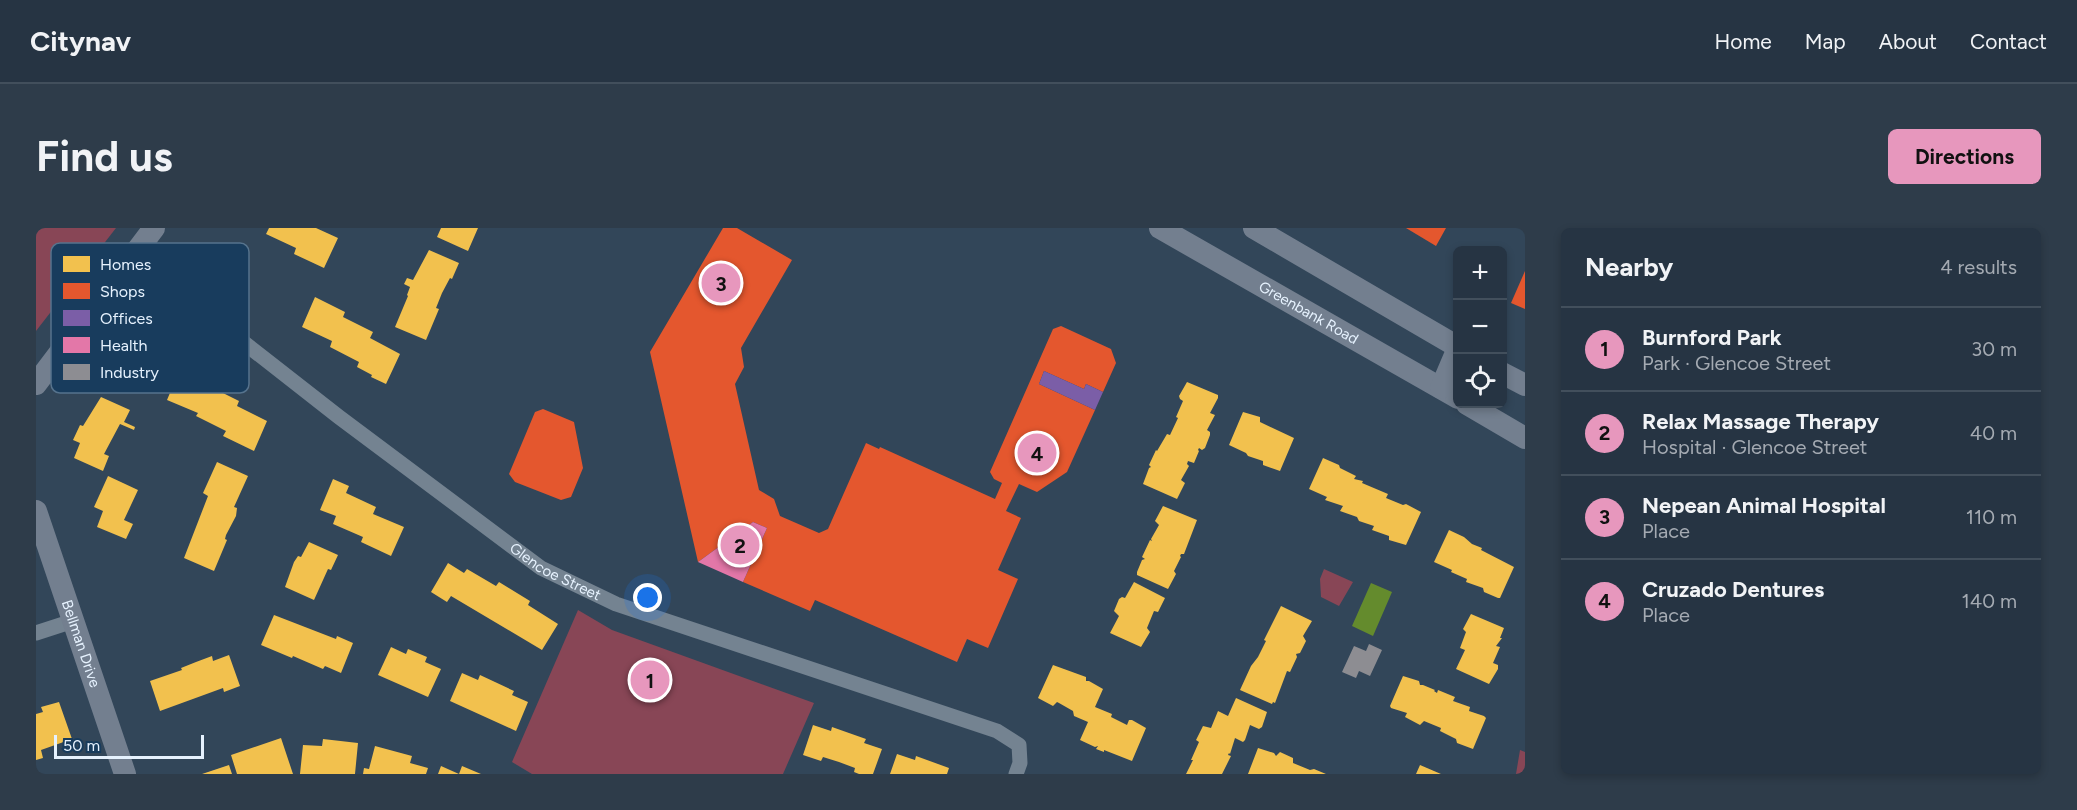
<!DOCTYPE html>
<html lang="en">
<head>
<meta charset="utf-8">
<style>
	body { margin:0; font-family:Figtree,sans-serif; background:#2e3c4a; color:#f1f3f6 }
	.controls { position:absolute; right:18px; top:18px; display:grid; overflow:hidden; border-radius:9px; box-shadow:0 3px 9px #0003 }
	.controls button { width:54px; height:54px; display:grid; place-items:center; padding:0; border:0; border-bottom:2px solid #424f5c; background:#263443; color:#f1f3f6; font:30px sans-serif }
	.scale { position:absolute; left:18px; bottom:15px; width:150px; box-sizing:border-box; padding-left:6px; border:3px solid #e6f2fe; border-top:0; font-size:16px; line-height:21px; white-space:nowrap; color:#e6f2fe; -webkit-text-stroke:4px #183c5d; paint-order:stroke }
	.you { position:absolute; left:612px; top:370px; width:21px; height:21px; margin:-15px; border:4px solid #fff; border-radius:50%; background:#1a73e8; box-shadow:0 0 0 9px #1a73e833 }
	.badge { display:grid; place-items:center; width:39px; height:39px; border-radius:50%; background:#e797bd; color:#111; font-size:20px; font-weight:700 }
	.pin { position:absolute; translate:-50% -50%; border:3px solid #fff; box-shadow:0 2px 6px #0006 }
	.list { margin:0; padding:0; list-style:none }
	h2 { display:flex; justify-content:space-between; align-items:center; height:78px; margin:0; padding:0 24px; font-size:26px }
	h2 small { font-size:20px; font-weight:400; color:#a4aab2 }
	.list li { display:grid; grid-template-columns:39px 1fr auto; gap:18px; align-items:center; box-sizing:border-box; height:84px; padding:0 24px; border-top:2px solid #424f5c }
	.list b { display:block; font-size:22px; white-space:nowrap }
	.list p { margin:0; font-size:20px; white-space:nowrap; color:#a4aab2 }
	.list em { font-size:20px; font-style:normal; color:#a4aab2 }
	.icon { flex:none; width:33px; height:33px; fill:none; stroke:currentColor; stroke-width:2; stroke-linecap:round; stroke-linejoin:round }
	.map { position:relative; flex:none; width:1489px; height:546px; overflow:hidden; border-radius:9px }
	header { display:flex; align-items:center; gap:36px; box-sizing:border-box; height:84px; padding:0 30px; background:#263443; border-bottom:2px solid #424f5c }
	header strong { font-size:28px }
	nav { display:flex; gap:33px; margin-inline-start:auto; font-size:21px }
	.intro { display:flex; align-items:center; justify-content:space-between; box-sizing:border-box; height:144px; padding:0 36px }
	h1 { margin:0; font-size:42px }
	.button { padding:15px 27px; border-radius:9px; background:#e797bd; color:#111; font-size:21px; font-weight:700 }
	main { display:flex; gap:36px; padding:0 36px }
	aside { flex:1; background:#263443; border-radius:9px; box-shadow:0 3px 9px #0003 }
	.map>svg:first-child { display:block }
</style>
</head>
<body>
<header>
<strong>Citynav</strong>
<nav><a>Home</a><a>Map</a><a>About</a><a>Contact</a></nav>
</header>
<div class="intro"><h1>Find us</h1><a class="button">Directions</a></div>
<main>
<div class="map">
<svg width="1489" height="546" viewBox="0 0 1489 546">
	<rect width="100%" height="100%" fill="#324659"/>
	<path fill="#884656" d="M0 0H80L0 103Z
		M1288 341 1317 354 1303 378 1285 369 1284 351Z
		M542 382 576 402 778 475 747 546H496L476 534Z
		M1484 522 1489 524V546H1480Z"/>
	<path fill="#648b2d" d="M1335 355 1356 364 1337 408 1316 398Z"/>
	<path fill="#f2c14e" d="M233 0H280L302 10 288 40 258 26 260 20 230 6Z
		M405 0H442L432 23 401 9Z
		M393 22 423 35 416 51 414 50 406 65 400 80 403 81 390 112 359 99 372 68 371 67 374 59 368 56 371 50 377 52Z
		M279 69 309 84 307 89 337 104 334 110 364 126 350 156 335 149 336 147 321 139 323 134 294 119 296 113 266 99Z
		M144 141 175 155 173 158 203 173 201 178 231 193 218 223 187 208 190 203 160 188 162 185 131 172Z
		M1151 154 1182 167V170L1174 185 1179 187 1171 202 1174 204V207L1169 220 1166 222 1163 220 1162 222 1163 223 1158 235 1152 233 1151 236 1153 238 1145 252 1149 255 1141 271 1107 256 1113 240 1115 239 1113 237 1120 222 1121 223 1131 206 1134 207 1142 190 1140 189 1147 173 1144 171 1143 168Z
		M65 169 94 182 88 194 99 199 98 202 84 196 68 226 73 228 67 243 38 230 44 215 37 212 44 197 47 198Z
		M1207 184 1224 189V194L1258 210 1244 243 1227 237V233L1212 228 1210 225 1193 217Z
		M1287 230 1303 237 1304 240 1320 248 1318 251 1327 253 1326 255 1352 266 1350 270 1367 277 1370 276 1385 284 1370 317 1353 312V308L1336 302 1338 298 1323 293 1321 289 1304 283 1307 278 1289 272 1291 269 1273 261Z
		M181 234 212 248 198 279 201 280 200 288 190 307 189 311 191 312 178 343 148 330 172 268 167 265Z
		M72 248 102 262 88 292 97 296 90 311 61 299 67 283 58 279Z
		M297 251 313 258 310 265 340 279 337 286 368 299 355 328 325 314 327 309 297 296 300 288 284 282Z
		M1127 278 1161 292 1148 326H1145L1144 328 1145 329 1138 343 1140 346 1132 361 1101 347V344L1106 332 1109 331 1106 329 1114 312 1116 313 1115 311 1123 297 1119 293Z
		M1413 302 1428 309 1436 316 1446 320 1445 322 1478 339 1464 370H1462L1448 364 1447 360 1430 354 1431 351 1415 344 1416 342 1398 334Z
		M273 314 302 327 295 342 292 341 278 372 249 359 258 334 262 328 265 329Z
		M412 335 428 345 431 341 460 358 463 354 494 373 492 377 522 396 506 422 415 368 411 374 395 364Z
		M1098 354 1129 370 1122 384 1118 383 1111 400 1114 404 1105 419 1074 405 1083 388 1078 383 1083 371 1086 369 1089 370Z
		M1245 378 1276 393 1267 408 1270 413 1264 425 1260 426 1261 429 1254 444 1251 443 1239 475 1237 474 1236 476 1204 462 1215 438 1222 429 1230 413 1228 412Z
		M1435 386 1468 400 1464 410H1466L1460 418 1464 419 1457 435 1462 437V441L1453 456 1420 441 1429 422 1424 420 1430 404 1427 401Z
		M238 387 300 411 301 408 317 415 305 445 289 438 287 441 257 428 256 430 225 417Z
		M355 419 370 426 372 421 391 429 389 434 405 441 392 469 342 447Z
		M193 427 204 458 188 464 187 460 124 483 114 453 146 442 145 440 160 434 176 428 177 433Z
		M1017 437 1050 449V453H1053L1067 461 1059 479 1076 486 1075 489 1091 497 1093 492H1096L1110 500 1096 533 1068 522V524L1060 521 1062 518 1059 519 1044 512 1052 494 1038 488 1037 483 1023 475 1021 474 1017 478 1002 470Z
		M426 445 442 452 444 447 478 463 476 467 492 474 480 503 414 473Z
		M1367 448 1383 453 1384 457H1387L1399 462 1398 463 1401 465 1402 462 1419 469 1417 473 1434 479 1433 483 1448 488 1450 490 1437 521 1421 515 1420 511 1404 503 1405 500 1388 493 1384 497 1369 489 1371 485 1355 480 1354 478Z
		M1200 470 1231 484 1226 499 1223 501 1214 497 1209 512 1207 514 1199 510 1194 526 1193 525 1192 527 1195 528 1186 546H1150L1157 532H1155L1163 514 1160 512 1167 498 1175 500 1182 483 1192 488Z
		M23 474 36 511 5 522 7 530 0 532V486L7 484 5 479Z
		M777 497 795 503 796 499 830 511 828 515 846 521 837 546H823L818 544 819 540 803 534 787 529 785 533 767 527Z
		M245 510 257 546H201L195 527Z
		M287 511 322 515 319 546H264L267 517 286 518Z
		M339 518 376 528 374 535 392 540 390 546H327L328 540 333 541Z
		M1222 520 1238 525 1240 528 1244 524 1257 530V535L1274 542 1278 541 1290 546H1212Z
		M861 526 879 532 880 528 913 540 911 546H854Z
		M193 537 196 546H166Z
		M1384 537 1405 546H1380Z
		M405 538 423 546 426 538 445 546H402Z"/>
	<path fill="#e4572e" d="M687 0H701L756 32 705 120 708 139 699 156 723 262 738 271 744 288 783 305 792 301 830 215 843 221 844 219 959 271 966 255 958 251 954 244 1017 101 1025 98 1075 121 1080 135 1067 164 1050 156 1048 161 1008 143 1003 156 1059 182 1031 244 1001 264 983 256 970 283 985 290 962 342 982 351 952 420 931 411 921 434 779 372 774 383 707 354 731 300 717 294 662 334 614 124Z
		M1370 0H1410L1400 18Z
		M1489 43V81L1475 75Z
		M507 181 538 194 547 240 535 269 525 272 479 254 473 246 499 184Z"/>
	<path fill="#7b5ea7" d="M1008 143 1048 161 1050 156 1067 164 1059 182 1003 156Z"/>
	<path fill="#e377a8" d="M717 294 731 300 707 354 662 334Z"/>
	<path fill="#8d8d92" d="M1333 416 1346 422 1334 448 1323 443 1320 450 1306 444 1318 418 1330 423Z"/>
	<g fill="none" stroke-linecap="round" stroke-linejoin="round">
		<g stroke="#748391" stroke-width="15">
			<path id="s1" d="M97 28 303 189 505 340 580 376 961 503 983 517 984 535 980 546"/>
			<path d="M0 405 37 393"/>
		</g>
		<g stroke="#737f8f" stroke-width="22">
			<path id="s2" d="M1124 0 1422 170"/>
			<path d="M1218 0 1422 119"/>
			<path d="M1466 145 1489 157"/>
			<path d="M0 156 118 0"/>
			<path d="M1405 160 1422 120"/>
			<path d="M1431 176 1489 210"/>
			<path id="s3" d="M0 283 89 546"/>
		</g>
	</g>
	<g text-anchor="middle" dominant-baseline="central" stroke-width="6" stroke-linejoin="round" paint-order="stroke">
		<g font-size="15" fill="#e6f2fe" stroke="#183c5d">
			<text stroke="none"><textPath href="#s2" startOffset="171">Greenbank Road</textPath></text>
			<text stroke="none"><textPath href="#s1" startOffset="528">Glencoe Street</textPath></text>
			<text stroke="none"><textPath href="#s3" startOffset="140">Bellman Drive</textPath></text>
		</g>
	</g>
	<rect x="15" y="15" width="198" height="150" rx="9" fill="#183c5d" stroke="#56738d" stroke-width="1.5"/>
	<rect x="27" y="28" width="27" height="16" fill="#f2c14e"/>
	<rect x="27" y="55" width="27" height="16" fill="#e4572e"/>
	<rect x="27" y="82" width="27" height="16" fill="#7b5ea7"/>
	<rect x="27" y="109" width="27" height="16" fill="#e377a8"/>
	<rect x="27" y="136" width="27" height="16" fill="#8d8d92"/>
	<g font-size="16" fill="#e6f2fe">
		<text x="64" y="42">Homes</text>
		<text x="64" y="69">Shops</text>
		<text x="64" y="96">Offices</text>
		<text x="64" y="123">Health</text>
		<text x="64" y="150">Industry</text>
	</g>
</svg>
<div class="controls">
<button>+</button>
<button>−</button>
<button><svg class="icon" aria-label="locate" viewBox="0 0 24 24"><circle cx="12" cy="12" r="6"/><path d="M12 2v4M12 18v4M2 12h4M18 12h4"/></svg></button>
</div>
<div class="scale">50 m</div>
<div class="you"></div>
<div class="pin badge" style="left:614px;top:452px">1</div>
<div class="pin badge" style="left:704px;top:317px">2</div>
<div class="pin badge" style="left:685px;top:55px">3</div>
<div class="pin badge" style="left:1001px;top:225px">4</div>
</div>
<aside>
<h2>Nearby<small>4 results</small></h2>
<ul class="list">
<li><span class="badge">1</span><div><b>Burnford Park</b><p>Park · Glencoe Street</p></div><em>30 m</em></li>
<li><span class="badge">2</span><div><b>Relax Massage Therapy</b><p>Hospital · Glencoe Street</p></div><em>40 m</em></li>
<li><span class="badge">3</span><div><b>Nepean Animal Hospital</b><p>Place</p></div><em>110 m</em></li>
<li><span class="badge">4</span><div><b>Cruzado Dentures</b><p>Place</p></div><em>140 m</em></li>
</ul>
</aside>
</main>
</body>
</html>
